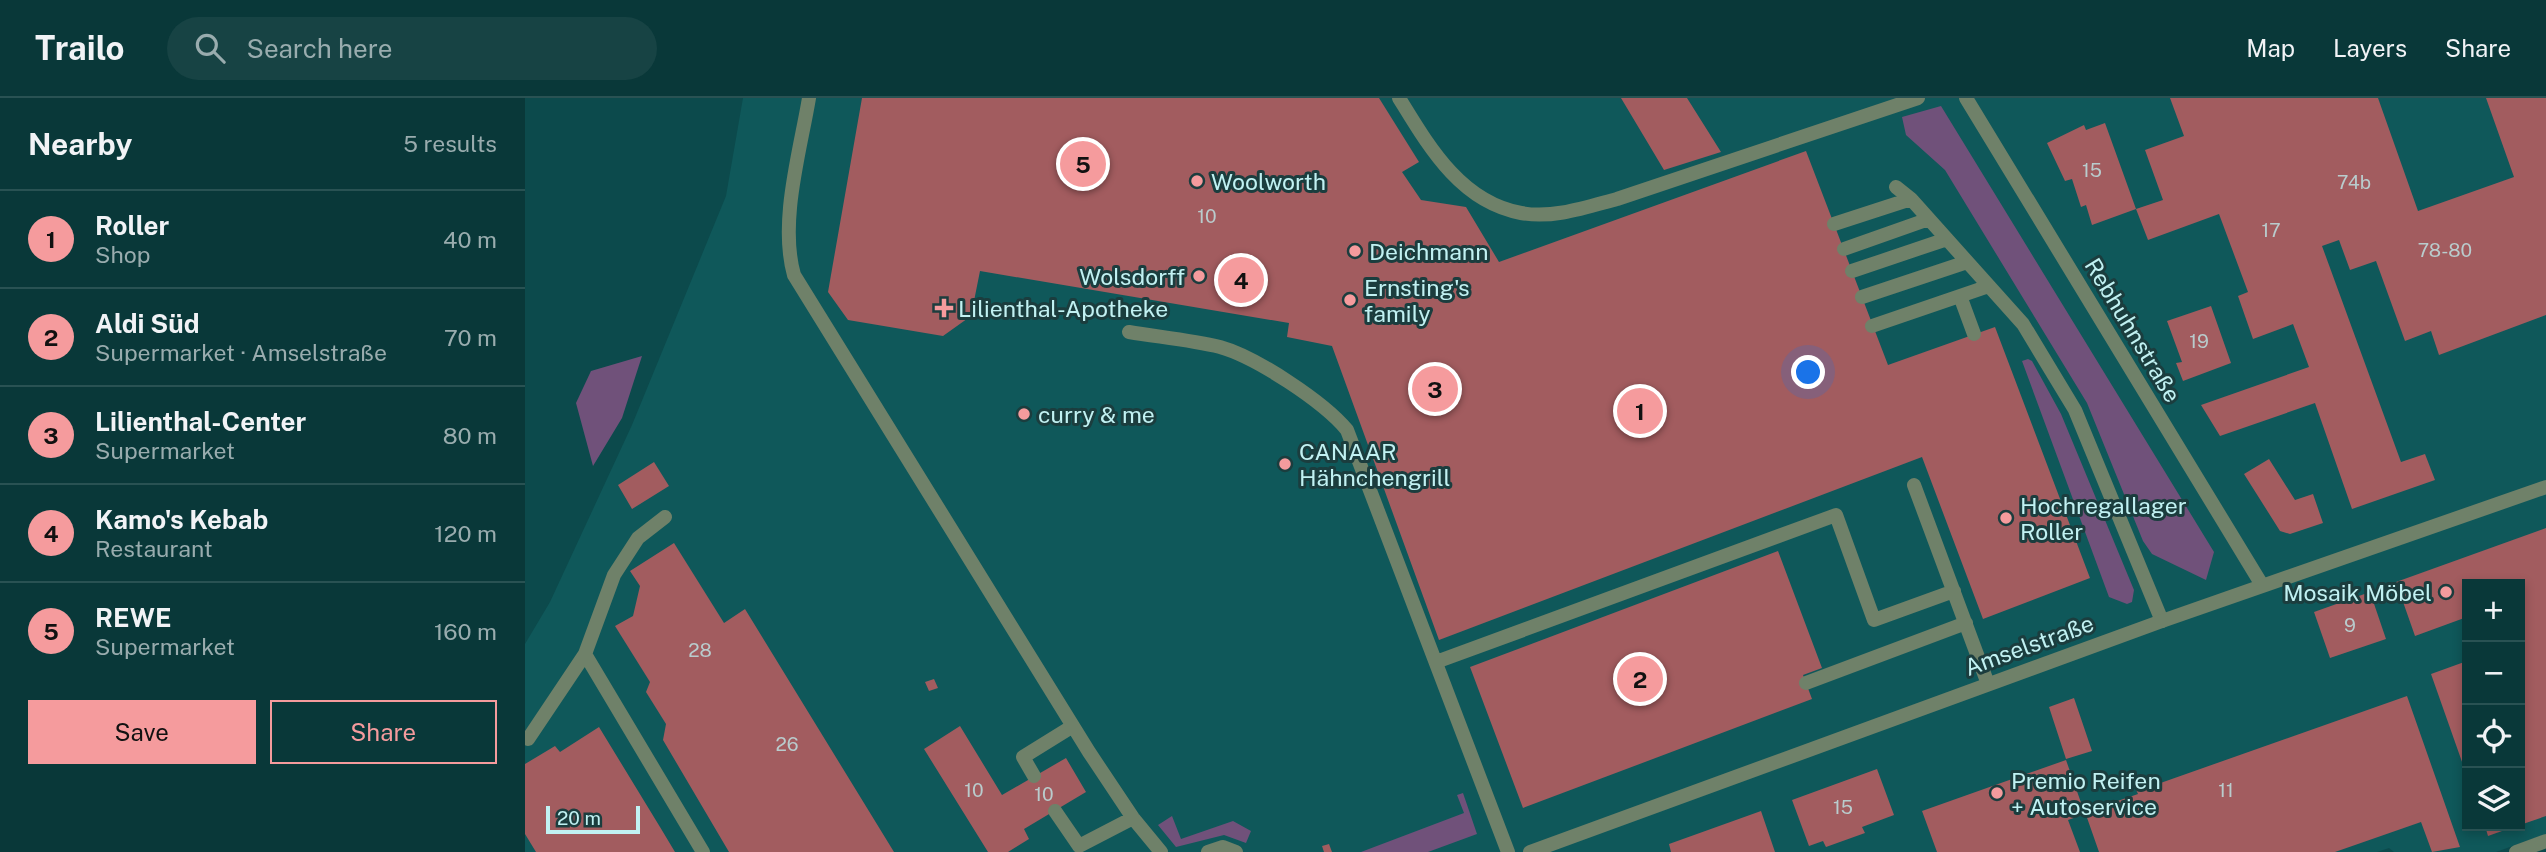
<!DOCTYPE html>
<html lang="en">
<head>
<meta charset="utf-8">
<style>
	body { margin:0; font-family:"Public Sans",sans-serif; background:#174344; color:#f1f3f6 }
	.controls { position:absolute; right:21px; bottom:21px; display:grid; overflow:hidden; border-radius:0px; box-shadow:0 4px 10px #0003 }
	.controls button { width:63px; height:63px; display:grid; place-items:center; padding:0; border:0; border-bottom:2px solid #295253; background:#093839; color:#f1f3f6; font:35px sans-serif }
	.scale { position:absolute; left:21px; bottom:18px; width:94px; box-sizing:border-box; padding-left:7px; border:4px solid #c1f1f2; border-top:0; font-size:19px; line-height:24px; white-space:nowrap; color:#c1f1f2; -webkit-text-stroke:5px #1b3d3e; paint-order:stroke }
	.you { position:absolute; left:1284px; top:275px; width:24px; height:24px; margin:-18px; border:5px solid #fff; border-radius:50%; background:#1a73e8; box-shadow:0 0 0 10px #1a73e833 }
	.badge { display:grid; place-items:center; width:46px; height:46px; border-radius:50%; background:#f59b9d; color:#111; font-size:23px; font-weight:700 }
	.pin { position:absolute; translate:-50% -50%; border:4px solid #fff; box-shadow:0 2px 7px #0006 }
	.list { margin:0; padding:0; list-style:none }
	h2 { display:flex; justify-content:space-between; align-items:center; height:91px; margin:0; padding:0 28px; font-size:30px }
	h2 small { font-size:23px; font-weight:400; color:#99acae }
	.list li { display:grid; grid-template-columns:46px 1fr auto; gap:21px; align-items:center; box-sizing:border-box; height:98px; padding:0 28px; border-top:2px solid #295253 }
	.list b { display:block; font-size:26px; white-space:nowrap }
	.list p { margin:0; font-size:23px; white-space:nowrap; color:#99acae }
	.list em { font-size:23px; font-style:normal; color:#99acae }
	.actions { display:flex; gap:14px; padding:21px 28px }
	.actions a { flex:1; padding:16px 0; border:2px solid #f59b9d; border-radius:0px; text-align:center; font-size:24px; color:#f59b9d }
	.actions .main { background:#f59b9d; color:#111 }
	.icon { flex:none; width:38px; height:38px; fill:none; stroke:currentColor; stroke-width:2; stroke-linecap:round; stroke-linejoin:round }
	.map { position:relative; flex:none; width:2021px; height:754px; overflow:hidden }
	header { display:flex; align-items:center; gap:42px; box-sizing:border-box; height:98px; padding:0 35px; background:#093839; border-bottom:2px solid #295253 }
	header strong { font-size:33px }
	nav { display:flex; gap:38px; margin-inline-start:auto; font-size:24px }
	.search { width:490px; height:63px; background:#174344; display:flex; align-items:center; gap:18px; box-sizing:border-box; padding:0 24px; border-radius:38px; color:#99acae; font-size:26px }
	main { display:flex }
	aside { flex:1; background:#093839 }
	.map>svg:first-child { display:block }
</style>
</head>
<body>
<header>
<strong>Trailo</strong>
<div class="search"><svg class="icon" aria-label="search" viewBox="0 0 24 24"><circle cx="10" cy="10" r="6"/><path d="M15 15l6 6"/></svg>Search here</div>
<nav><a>Map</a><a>Layers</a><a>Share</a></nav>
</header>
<main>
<aside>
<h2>Nearby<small>5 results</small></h2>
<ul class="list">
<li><span class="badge">1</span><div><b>Roller</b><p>Shop</p></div><em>40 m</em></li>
<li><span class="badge">2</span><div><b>Aldi Süd</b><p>Supermarket · Amselstraße</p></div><em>70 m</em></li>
<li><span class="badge">3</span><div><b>Lilienthal-Center</b><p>Supermarket</p></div><em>80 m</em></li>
<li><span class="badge">4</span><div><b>Kamo's Kebab</b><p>Restaurant</p></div><em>120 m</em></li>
<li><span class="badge">5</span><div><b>REWE</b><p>Supermarket</p></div><em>160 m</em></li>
</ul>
<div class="actions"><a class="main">Save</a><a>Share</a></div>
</aside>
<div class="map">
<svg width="2021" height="754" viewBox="0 0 2021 754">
	<rect width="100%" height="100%" fill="#0c4a4c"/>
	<path fill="#0f585a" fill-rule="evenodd" d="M218 0H2021V736L1971 754H1869L1864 750 1852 754H0V546L25 504 107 327 201 98ZM1942 486H1995V728H1942Z"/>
	<path fill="#70517a" d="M1416 8 1689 454 1681 482 1627 456 1618 443 1562 305 1420 72 1381 37 1377 19Z
		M117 258 97 320 68 368 51 305 66 273Z
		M1503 261 1507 263 1536 316 1609 492 1607 504 1602 506 1584 499 1497 263Z
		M938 695 952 736 903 754H836L939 715 932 697Z
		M647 718 656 741 708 723 726 733 721 745 699 737 651 749 633 727Z"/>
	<path fill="#a25c5f" d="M337 0H854L894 64 877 74 896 102 941 109 974 164 1281 53 1363 267 1470 229 1565 480 1458 521 1397 359 914 542 807 248 762 239 764 225 455 173 446 218 418 238 323 222 303 194Z
		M1096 0H1162L1196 54 1139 72Z
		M1645 0H1853L1893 113 1989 79 1961 0H2021V217L1914 257 1906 233 1880 243 1851 163 1825 172 1814 142 1797 148 1876 364 1900 356 1910 382 1827 411 1790 305 1695 338 1676 307 1784 269 1768 226 1728 241 1713 198 1723 194 1694 116 1623 142 1611 111 1567 127 1561 107 1556 109 1547 81 1540 83 1522 45 1559 27 1561 32 1580 25 1611 111 1638 102 1620 52 1659 38Z
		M1686 208 1706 265 1658 283 1651 265 1657 264 1642 223Z
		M1744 361 1770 402 1788 396 1798 425 1765 436 1755 433 1719 376Z
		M129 364 144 388 107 411 93 387Z
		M2021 430V718L1995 727V486H1942V519L1890 538 1871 484Z
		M149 445 199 525 220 511 369 754H204L138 642 141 626 121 594 125 584 90 528 108 518 115 488 105 473Z
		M1253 453 1297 570 1278 577 1287 601 998 710 945 569Z
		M1845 494 1861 541 1805 560 1789 514Z
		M1942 563V678L1906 576Z
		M409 581 413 590 404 593 400 584Z
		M1882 598 1935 749 1907 754 1896 724 1810 754H1574L1560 714 1613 696 1608 685 1624 679 1627 688Z
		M1549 600 1567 653 1541 661 1524 609Z
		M435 628 477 697 541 660 561 694 499 731 504 741 483 754H463L399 651Z
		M74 629 135 729 150 754H11L0 736V666L30 648 35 654Z
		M1541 662 1560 716 1543 722 1555 754H1412L1397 713Z
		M1352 671 1369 717 1337 729 1340 735 1301 749 1298 743 1284 748 1267 702Z
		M1236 713 1250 754H1146L1144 746Z
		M1960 728H1991L1963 738Z
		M804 746 807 754H799L797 748Z"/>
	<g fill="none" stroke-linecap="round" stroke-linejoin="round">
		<path stroke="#6f8169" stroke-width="14" d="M284 0C275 54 254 124 269 177L564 654 608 720 636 754
			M874 0C903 47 935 104 996 115 1028 121 1062 109 1092 101L1393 0
			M1371 89 1386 101 1498 226 1550 312 1637 523
			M1309 126 1386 101
			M1319 151 1404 121
			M1327 173 1422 141
			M1435 198 1449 236
			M1337 199 1442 164
			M1347 228 1464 188
			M604 234C634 239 666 242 695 249 731 259 799 304 822 332L983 754
			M1389 387 1463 586
			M140 419 113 440 89 477 60 556 178 754
			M911 564 1311 417 1349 522 1429 493
			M1281 585 1441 525
			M3 641 60 556
			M509 678 498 659 548 628
			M530 713 554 748 608 720
			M683 754 698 749 711 754
			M1991 754 2021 743"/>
		<path stroke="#6f8169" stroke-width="14" d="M1441 0 1737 487
			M1005 754 1637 523 2021 389"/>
	</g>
	<g fill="#f59b9d" stroke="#1b3d3e" stroke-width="2.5">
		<circle cx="672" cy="83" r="7"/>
		<circle cx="830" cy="153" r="7"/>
		<circle cx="674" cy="178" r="7"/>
		<circle cx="825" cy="202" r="7"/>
		<path d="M415.5 199.5h7v7h7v7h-7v7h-7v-7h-7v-7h7z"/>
		<circle cx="499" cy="316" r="7"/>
		<circle cx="760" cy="366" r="7"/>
		<circle cx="1481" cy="420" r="7"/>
		<circle cx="1921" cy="494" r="7"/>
		<circle cx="1472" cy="695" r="7"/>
	</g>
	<g text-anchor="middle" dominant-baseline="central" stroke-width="6" stroke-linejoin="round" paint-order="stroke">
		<g font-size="19" fill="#b9cccd">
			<text x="1567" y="72">15</text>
			<text x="1829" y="84">74b</text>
			<text x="682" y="118">10</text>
			<text x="1746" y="132">17</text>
			<text x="1920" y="152">78-80</text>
			<text x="1674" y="243">19</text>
			<text x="1825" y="527">9</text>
			<text x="175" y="552">28</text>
			<text x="262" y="646">26</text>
			<text x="449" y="692">10</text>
			<text x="1701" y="692">11</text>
			<text x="519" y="696">10</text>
			<text x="1318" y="709">15</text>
		</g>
		<g font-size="23" fill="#c1f1f2" stroke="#1b3d3e" text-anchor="start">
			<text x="686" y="83">Woolworth</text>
			<text x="844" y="153">Deichmann</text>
			<text x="660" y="178" text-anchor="end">Wolsdorff</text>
			<text x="839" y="189">Ernsting's<tspan x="839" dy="26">family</tspan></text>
			<text x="433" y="210">Lilienthal-Apotheke</text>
			<text x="513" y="316">curry &amp; me</text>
			<text x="774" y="353">CANAAR<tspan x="774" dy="26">Hähnchengrill</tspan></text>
			<text x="1495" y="407">Hochregallager<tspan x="1495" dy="26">Roller</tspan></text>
			<text x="1907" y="494" text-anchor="end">Mosaik Möbel</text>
			<text x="1486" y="682">Premio Reifen<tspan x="1486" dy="26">+ Autoservice</tspan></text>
		</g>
		<g font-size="23" fill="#c1f1f2" stroke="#1b3d3e">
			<text transform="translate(1608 232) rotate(59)">Rebhuhnstraße</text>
			<text transform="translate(1504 547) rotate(-20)">Amselstraße</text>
		</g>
	</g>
</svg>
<div class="controls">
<button>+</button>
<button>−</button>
<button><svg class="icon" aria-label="locate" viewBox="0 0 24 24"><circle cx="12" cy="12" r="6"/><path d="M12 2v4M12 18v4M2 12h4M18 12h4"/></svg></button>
<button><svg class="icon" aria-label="layers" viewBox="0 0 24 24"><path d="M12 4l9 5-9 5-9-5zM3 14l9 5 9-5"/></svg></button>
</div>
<div class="scale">20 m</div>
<div class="you"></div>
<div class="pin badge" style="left:1115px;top:313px">1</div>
<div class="pin badge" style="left:1115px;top:581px">2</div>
<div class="pin badge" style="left:910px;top:291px">3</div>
<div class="pin badge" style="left:716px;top:182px">4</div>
<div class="pin badge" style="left:558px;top:66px">5</div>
</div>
</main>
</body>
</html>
